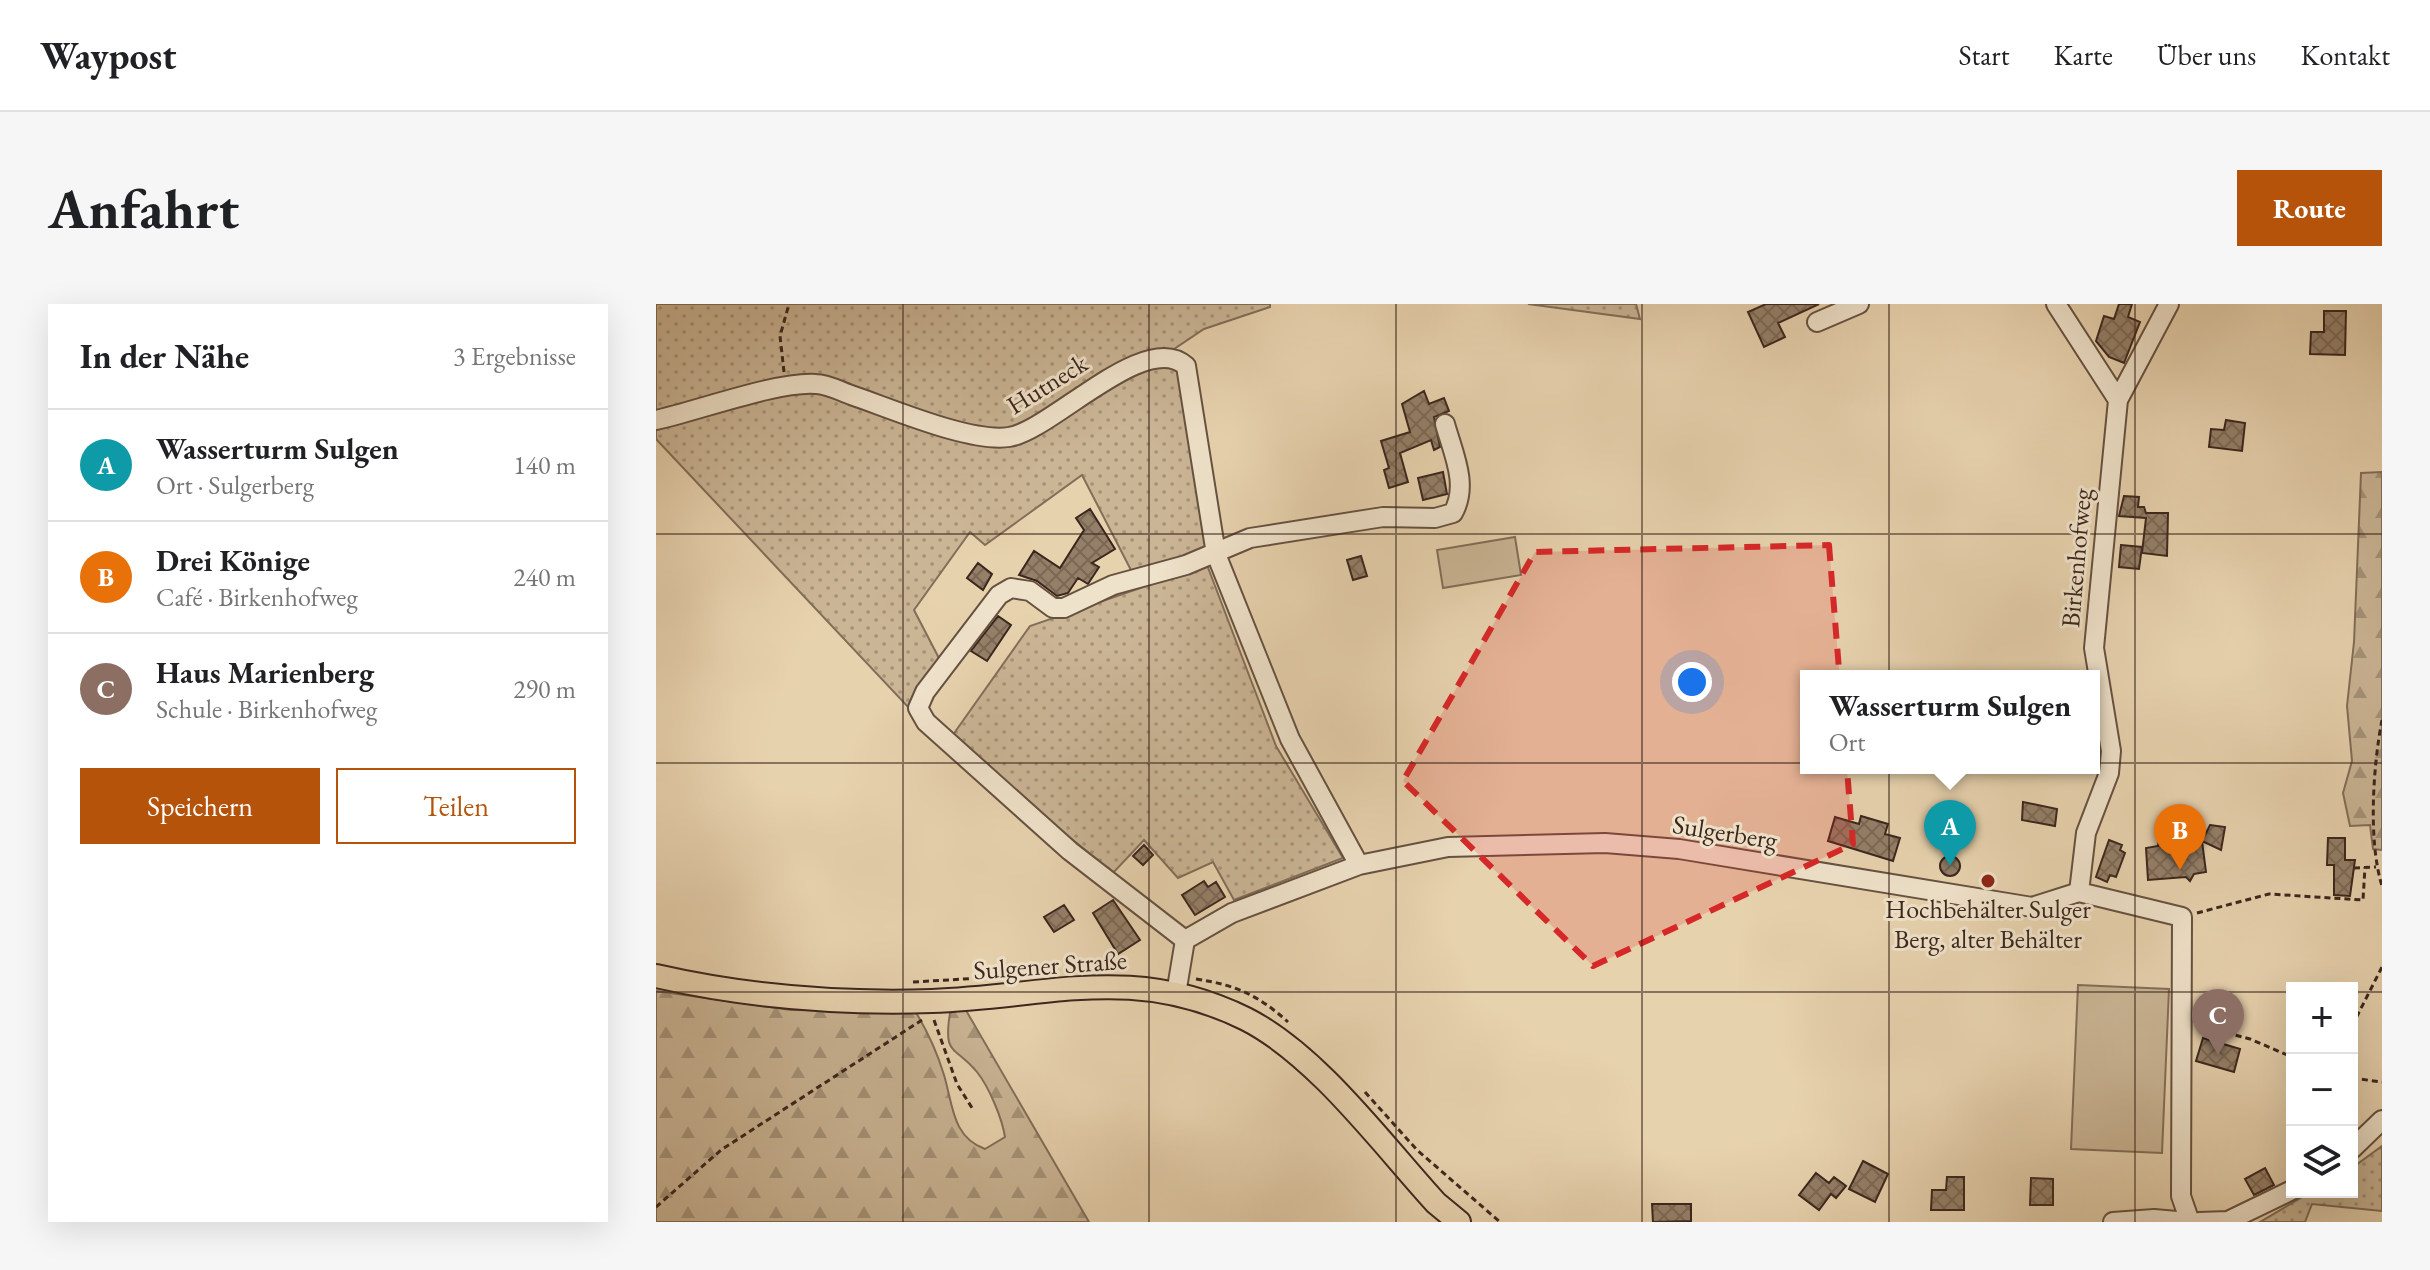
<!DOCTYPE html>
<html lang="de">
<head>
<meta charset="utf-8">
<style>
	body { margin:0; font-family:"EB Garamond",serif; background:#f6f6f6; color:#202124 }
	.controls { position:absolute; right:24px; bottom:24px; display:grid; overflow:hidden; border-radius:0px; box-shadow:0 8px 32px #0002 }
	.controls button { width:72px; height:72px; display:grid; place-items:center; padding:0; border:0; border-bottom:2px solid #e0e0e0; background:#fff; color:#202124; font:40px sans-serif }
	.you { position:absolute; left:1036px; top:378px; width:28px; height:28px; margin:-20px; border:6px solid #fff; border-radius:50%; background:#1a73e8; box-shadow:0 0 0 12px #1a73e833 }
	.badge { display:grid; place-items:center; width:52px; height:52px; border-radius:50%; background:#b45309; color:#fff; font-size:26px; font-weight:700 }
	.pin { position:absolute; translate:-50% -66px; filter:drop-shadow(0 2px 4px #0008) }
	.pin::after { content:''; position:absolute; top:42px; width:28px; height:24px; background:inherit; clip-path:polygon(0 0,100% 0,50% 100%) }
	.popup { position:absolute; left:1144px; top:366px; width:300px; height:104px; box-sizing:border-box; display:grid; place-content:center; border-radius:0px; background:#fff; filter:drop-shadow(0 2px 6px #0005); font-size:26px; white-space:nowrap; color:#757577 }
	.popup b { font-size:30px; color:#202124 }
	.popup::after { content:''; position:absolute; left:50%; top:100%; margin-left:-16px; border:16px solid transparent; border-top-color:#fff }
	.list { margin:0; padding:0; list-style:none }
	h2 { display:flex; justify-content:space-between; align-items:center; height:104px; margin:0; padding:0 32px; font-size:34px }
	h2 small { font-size:26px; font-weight:400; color:#757577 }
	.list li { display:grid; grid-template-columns:52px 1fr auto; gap:24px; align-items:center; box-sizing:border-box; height:112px; padding:0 32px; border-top:2px solid #e0e0e0 }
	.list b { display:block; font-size:30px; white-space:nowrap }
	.list p { margin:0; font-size:26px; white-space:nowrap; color:#757577 }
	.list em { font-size:26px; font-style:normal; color:#757577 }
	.actions { display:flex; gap:16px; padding:24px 32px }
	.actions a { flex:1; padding:18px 0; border:2px solid #b45309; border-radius:0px; text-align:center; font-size:28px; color:#b45309 }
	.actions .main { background:#b45309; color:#fff }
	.icon { flex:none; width:44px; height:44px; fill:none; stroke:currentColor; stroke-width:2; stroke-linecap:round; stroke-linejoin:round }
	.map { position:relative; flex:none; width:1726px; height:918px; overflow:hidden; border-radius:0px }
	header { display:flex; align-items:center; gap:48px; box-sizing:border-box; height:112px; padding:0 40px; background:#fff; border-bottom:2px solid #e0e0e0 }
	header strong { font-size:38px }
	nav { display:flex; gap:44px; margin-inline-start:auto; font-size:28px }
	.intro { display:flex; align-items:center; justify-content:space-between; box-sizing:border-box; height:192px; padding:0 48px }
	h1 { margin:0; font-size:56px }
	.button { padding:20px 36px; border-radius:0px; background:#b45309; color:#fff; font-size:28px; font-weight:700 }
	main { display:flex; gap:48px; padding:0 48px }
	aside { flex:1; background:#fff; border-radius:0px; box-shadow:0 8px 32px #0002 }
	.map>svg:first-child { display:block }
</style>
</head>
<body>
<header>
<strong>Waypost</strong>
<nav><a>Start</a><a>Karte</a><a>Über uns</a><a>Kontakt</a></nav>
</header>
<div class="intro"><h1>Anfahrt</h1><a class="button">Route</a></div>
<main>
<aside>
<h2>In der Nähe<small>3 Ergebnisse</small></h2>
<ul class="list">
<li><span class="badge" style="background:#0f9aa8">A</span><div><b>Wasserturm Sulgen</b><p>Ort · Sulgerberg</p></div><em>140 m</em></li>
<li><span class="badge" style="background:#e8710a">B</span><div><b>Drei Könige</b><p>Café · Birkenhofweg</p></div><em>240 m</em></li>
<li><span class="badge" style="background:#8d6e63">C</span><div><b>Haus Marienberg</b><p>Schule · Birkenhofweg</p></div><em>290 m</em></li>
</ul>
<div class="actions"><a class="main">Speichern</a><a>Teilen</a></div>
</aside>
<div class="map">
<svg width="1726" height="918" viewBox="0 0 1726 918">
	<defs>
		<pattern id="grass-dots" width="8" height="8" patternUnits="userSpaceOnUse" patternTransform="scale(2)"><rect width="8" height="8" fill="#cab595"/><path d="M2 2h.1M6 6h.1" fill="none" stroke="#a59379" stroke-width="1.8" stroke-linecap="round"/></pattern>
		<pattern id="forest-firs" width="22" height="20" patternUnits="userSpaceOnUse" patternTransform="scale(2)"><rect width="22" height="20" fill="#cab595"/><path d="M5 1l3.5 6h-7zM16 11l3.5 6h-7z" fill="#a59379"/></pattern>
		<pattern id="building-cross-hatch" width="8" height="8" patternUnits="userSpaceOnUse" patternTransform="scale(2)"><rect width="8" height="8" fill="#947f68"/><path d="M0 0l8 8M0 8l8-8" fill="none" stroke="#7a6855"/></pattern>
	</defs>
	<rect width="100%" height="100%" fill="#e7d2ae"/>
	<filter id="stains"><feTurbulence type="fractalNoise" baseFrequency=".0025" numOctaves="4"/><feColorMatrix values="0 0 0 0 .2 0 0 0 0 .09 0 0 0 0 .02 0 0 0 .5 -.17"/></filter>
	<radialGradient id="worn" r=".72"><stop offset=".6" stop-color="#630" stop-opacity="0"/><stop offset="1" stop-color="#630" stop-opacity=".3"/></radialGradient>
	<path fill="url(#grass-dots)" stroke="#826e59" stroke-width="2" d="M0 0H614V3L548 25 515 47 446 67 371 122 320 127 170 77 0 110Z
		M872 0H980L984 15Z
		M509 58 528 64 556 247 477 270 426 171 329 241 314 228 258 306 286 360 253 404 0 135V122L73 102 161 85 350 139 453 80Z
		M551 261 620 442 687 554 578 596 557 558 522 574 488 536 457 569 294 435 374 322Z
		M1726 842V907L1656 900 1649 918H1604L1655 888H1696V864Z"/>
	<path fill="url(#forest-firs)" stroke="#826e59" stroke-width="2" d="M1726 168V546L1717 545 1714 521 1694 522 1687 489 1696 457 1691 402 1698 338 1705 169Z
		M0 687 135 706 259 707C272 728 281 748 288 771 297 801 296 833 329 845L349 833C346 814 333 783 321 768 299 741 287 753 294 709L308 703 433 918H0Z"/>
	<path fill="#cab595" stroke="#826e59" stroke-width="2" d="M859 233 865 271 787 284 781 246Z
		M1422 681 1513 685 1506 849 1415 845Z"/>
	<path fill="url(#building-cross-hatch)" stroke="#3b261d" stroke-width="2" d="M1110 0H1163L1122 19 1129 33 1108 43 1092 8Z
		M1463 0H1476L1472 13 1484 18 1468 59 1453 53 1440 37 1448 12 1458 15Z
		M1668 7H1690L1689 51 1654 50 1655 28H1668Z
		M768 87 773 100 788 94 793 107 778 113 784 143 778 146 775 136 744 149 752 178 733 184 728 166 733 164 725 137 754 128 746 100Z
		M1570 116 1589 119 1586 147 1553 143 1555 125 1568 126Z
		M787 168 791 190 767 196 762 174Z
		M1468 192 1483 193 1482 203H1488L1490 209H1512L1511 252 1486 249 1490 214 1463 212Z
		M434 205 459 245 436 259 443 263 432 280 422 274 412 289 401 292 381 277 363 271 378 247 404 264 428 226 420 214Z
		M1465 241 1486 243 1483 265 1463 263Z
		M705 252 711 272 697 276 691 256Z
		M322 259 336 270 327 286 311 274Z
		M342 312 355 321 331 357 315 347Z
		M1367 498 1401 505 1399 522 1366 516Z
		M1205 512 1232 520 1229 530 1244 534 1237 557 1172 537 1179 513 1203 520Z
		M1554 521 1569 523 1565 546 1546 537Z
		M1504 526 1511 541 1546 537 1550 568 1538 570 1534 577 1530 573 1492 576 1490 544 1502 542Z
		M1672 534H1689V556H1699L1694 592 1678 591V561H1671Z
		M1453 536 1466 541 1464 546 1469 549 1460 573 1454 571 1451 578 1440 573Z
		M488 541 497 551 487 561 477 552Z
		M1284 562a10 10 0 1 1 20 0a10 10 0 1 1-20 0Z
		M548 577 552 583 560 578 569 593 539 611 526 591Z
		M457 596 484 636 462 650 437 609Z
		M408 601 418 616 398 628 388 613Z
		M1547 734 1584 745 1578 768 1540 757Z
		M1207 857 1232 870 1219 898 1193 885Z
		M1609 864 1618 881 1598 891 1589 875Z
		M1160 869 1173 879 1178 873 1190 882 1180 894 1175 890 1163 906 1143 891Z
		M1291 873H1308V906H1275L1276 886H1290Z
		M1375 874 1397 875V901H1374Z
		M996 900H1035V917L997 918Z"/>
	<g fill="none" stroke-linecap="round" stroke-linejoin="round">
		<g stroke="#665141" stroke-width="22">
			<path id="minor" d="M1400 0 1462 96
				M1161 18 1203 0
				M0 116C41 107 122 77 160 80 171 80 184 87 195 91 234 104 314 139 353 133 395 127 489 25 530 62L560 250 634 435 703 561
				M1423 588 1430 529 1453 469 1455 447 1438 344 1462 96 1513 0
				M1423 588 1526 613 1525 892 1534 918
				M529 636 414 547 270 418 262 404 269 388 343 291 355 284 374 287 397 304H408L457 281 530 261 594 234 727 213 779 214 797 209C813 181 797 149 789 120
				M520 690 529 636 576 609 703 561 792 543 949 539 1023 545 1376 603 1423 588
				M1696 845 1726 816
				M1457 918 1498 915 1532 918
				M1543 918 1572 917 1636 886"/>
		</g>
		<g stroke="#3b261d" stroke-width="26">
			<path id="major" d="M0 672C92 693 182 700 276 697 392 693 477 659 590 715 661 751 726 840 780 899L803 918"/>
		</g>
		<path stroke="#3b261d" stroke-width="3" stroke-dasharray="6 4" stroke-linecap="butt" d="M128 68 124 32 133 0
			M1726 416C1717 462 1712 537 1726 582
			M1698 564 1720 563
			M1541 609 1613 590 1707 596 1709 563
			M540 675C580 681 602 691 632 718
			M257 678 325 674
			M278 716 301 780 318 807
			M1541 721 1594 735 1636 753
			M1696 722 1726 663
			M1696 774 1726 778
			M709 788 761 846 844 918
			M0 903 65 846 266 716"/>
		<use href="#minor" stroke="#efe2ca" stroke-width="18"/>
		<use href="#major" stroke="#e7d2ae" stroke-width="22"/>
	</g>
	<path fill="#d62828" fill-opacity="0.2" stroke="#d62828" stroke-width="6" stroke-dasharray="16 10" stroke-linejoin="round" d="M1173 241 1197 540 937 662 747 477 879 248Z"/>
	<path fill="none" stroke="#3b261d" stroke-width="2" stroke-opacity="0.55" d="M247 0V918M493 0V918M740 0V918M986 0V918M1233 0V918M1479 0V918M0 230H1726M0 459H1726M0 688H1636M1696 688H1726"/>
	<circle fill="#8f2418" stroke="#efe2ca" stroke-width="3" cx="1332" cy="577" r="8"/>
	<g text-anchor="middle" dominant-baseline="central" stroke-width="6" stroke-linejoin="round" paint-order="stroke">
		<g font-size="26" fill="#3b261d" stroke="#efe2ca">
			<text transform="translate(391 80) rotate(-32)">Hutneck</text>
			<text transform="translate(1420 254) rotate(-85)">Birkenhofweg</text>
			<text transform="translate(1069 528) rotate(9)">Sulgerberg</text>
			<text transform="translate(394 661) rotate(-4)">Sulgener Straße</text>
		</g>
		<g font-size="26" fill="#3b261d" stroke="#efe2ca">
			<text x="1332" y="605">Hochbehälter Sulger<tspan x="1332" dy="30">Berg, alter Behälter</tspan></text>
		</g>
	</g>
	<rect width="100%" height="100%" filter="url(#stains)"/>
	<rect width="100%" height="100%" fill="url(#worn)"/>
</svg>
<div class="controls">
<button>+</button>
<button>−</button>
<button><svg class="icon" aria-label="layers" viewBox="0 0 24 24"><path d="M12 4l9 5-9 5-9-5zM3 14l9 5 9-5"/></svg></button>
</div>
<div class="you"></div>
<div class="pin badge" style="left:1294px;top:562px;background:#0f9aa8">A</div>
<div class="popup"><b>Wasserturm Sulgen</b>Ort</div>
<div class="pin badge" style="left:1524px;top:566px;background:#e8710a">B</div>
<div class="pin badge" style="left:1562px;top:751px;background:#8d6e63">C</div>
</div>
</main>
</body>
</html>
